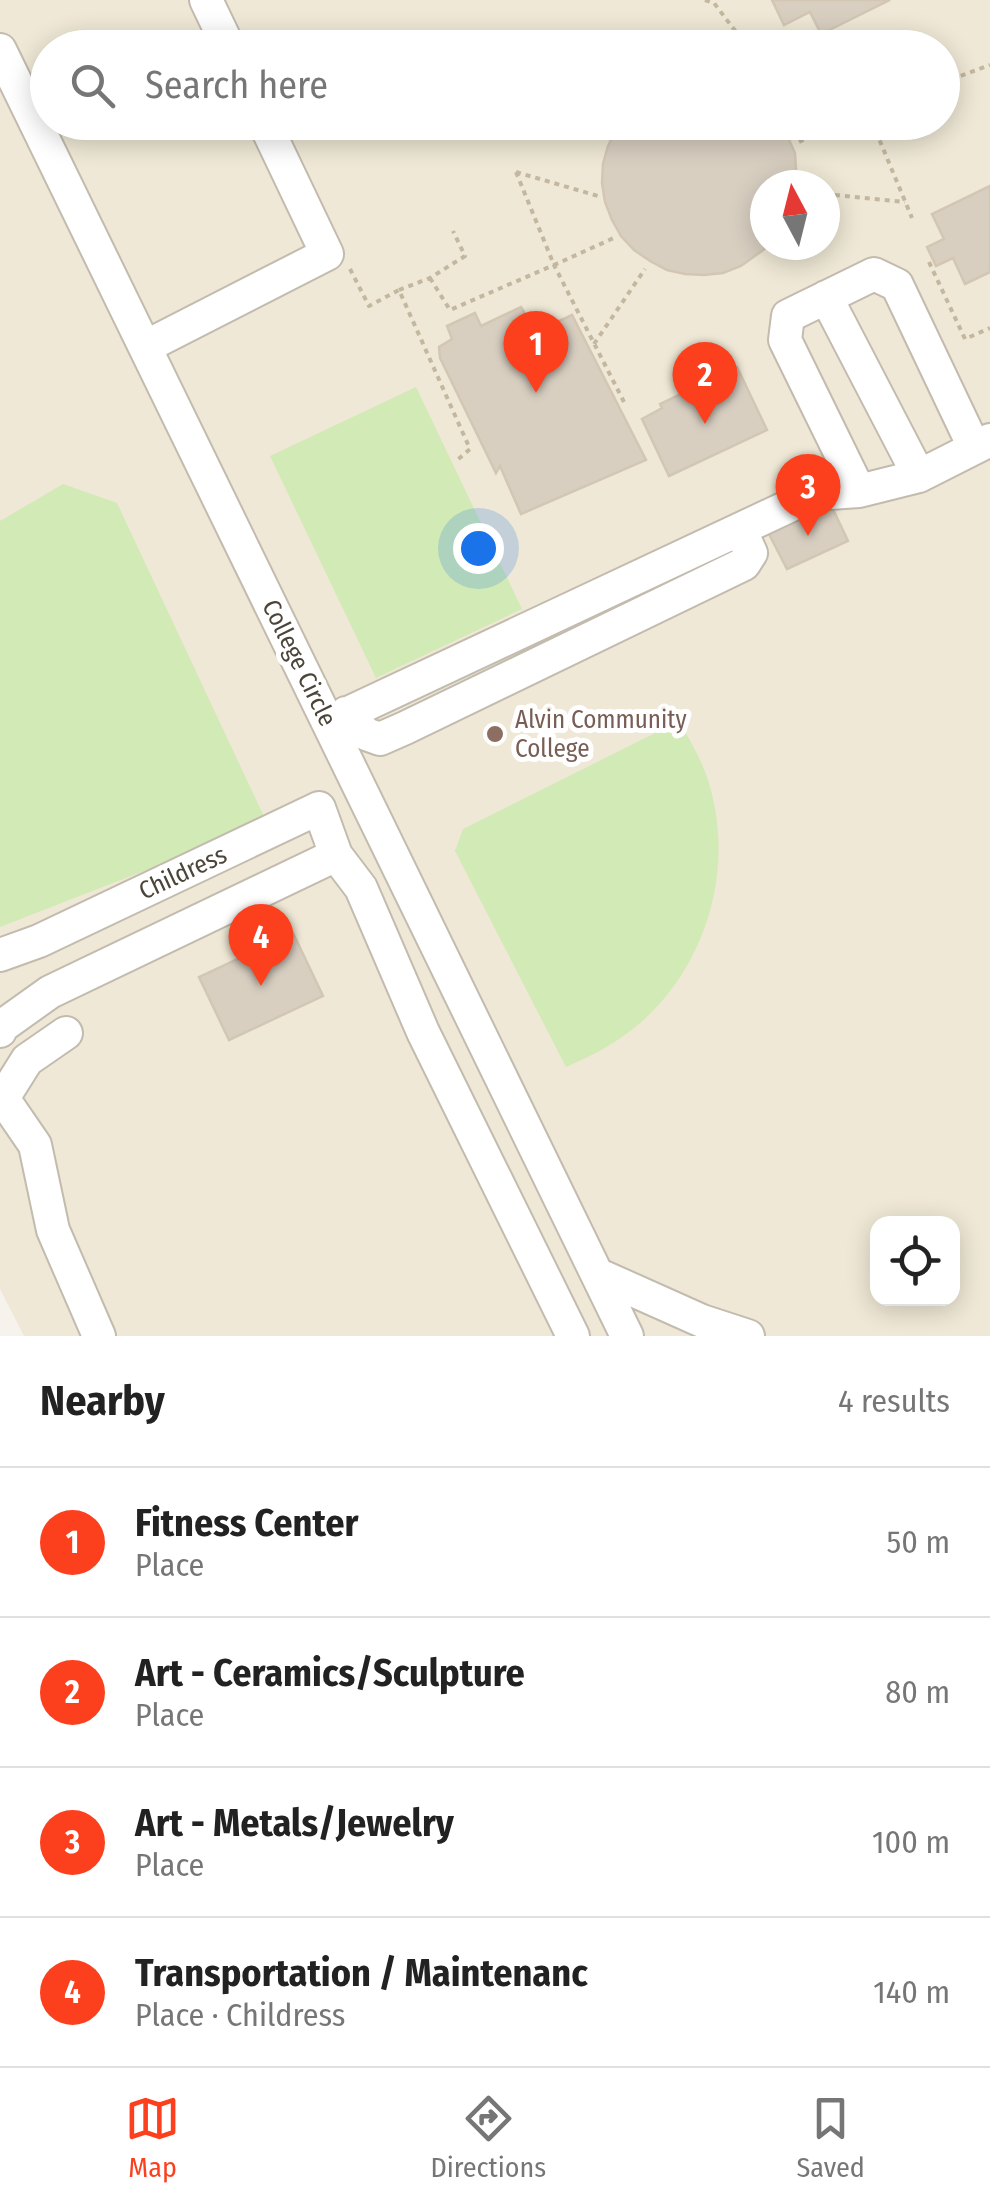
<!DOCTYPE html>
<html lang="en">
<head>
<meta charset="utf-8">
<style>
	body { margin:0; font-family:"Fira Sans Condensed",sans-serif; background:#f2f2f2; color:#222 }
	.controls { position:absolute; right:30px; bottom:30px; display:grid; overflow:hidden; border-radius:20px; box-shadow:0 5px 25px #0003 }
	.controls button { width:90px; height:90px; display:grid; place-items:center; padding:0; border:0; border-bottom:2px solid #e0e0e0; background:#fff; color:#222; font:50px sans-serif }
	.compass { position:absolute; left:750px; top:170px; width:90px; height:90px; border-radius:50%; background:#fff; box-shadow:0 5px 25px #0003; rotate:353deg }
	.you { position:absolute; left:478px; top:548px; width:35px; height:35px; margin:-25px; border:8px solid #fff; border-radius:50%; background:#1a73e8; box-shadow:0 0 0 15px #1a73e833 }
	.badge { display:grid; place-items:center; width:65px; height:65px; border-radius:50%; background:#fc3f1d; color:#fff; font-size:32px; font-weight:700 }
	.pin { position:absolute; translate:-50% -82px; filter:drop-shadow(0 2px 5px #0008) }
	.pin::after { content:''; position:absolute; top:52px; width:35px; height:30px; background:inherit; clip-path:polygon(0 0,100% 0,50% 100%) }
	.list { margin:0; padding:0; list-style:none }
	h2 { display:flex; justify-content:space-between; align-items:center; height:130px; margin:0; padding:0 40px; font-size:42px }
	h2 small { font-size:32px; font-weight:400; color:#767676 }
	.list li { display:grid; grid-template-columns:65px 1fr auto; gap:30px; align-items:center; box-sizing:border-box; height:150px; padding:0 40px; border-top:2px solid #e0e0e0 }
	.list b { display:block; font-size:38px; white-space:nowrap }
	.list p { margin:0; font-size:32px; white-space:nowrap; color:#767676 }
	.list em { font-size:32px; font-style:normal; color:#767676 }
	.icon { flex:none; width:55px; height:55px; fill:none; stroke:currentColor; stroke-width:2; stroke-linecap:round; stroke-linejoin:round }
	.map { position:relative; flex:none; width:990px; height:1336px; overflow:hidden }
	.search { position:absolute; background:#fff; box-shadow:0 5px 25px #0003; left:30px; right:30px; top:30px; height:110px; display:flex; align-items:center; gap:25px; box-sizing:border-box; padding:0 35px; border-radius:55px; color:#767676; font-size:38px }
	.sheet { height:730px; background:#fff }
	nav { display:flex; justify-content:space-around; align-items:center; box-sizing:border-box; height:140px; border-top:2px solid #e0e0e0; background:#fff; font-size:28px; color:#767676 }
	nav a { display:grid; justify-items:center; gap:5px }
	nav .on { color:#fc3f1d }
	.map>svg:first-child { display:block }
</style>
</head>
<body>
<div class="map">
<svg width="990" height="1336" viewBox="0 0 990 1336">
	<rect width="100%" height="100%" fill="#f6f3ec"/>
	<path fill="#efe8d6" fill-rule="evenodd" d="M0 0H990V1336H24L0 1289ZM48 48H942V122H48ZM765 185H825V245H765ZM878 1224H952V1298H878Z"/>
	<path fill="#d2eab5" d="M416 387 522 609 376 678 270 456Z
		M63 484 117 503 267 823 0 927V521Z
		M679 721C688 737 697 752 704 769 738 857 711 962 639 1024 617 1043 593 1055 566 1067L455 851 463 829Z"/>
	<path fill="#d8cfc1" stroke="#d3c7b4" stroke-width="2.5" d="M772 0H890L821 34 810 12 784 25Z
		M620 122H781L795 153 797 185H765V245H770L741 266 723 273 704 275 685 274 667 270 650 261 634 250 621 236 612 220 605 202 602 183 603 164 608 146Z
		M990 186V272L965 284 953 258 936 266 927 247 944 239 932 214Z
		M521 307 536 332 572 315 646 460 521 514 500 466 496 473 440 358 439 347 452 339 447 326 475 313 481 326Z
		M737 367 767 430 669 476 642 419 662 408 660 404Z
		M830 503 848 541 787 569 768 532Z
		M293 933 323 996 229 1040 199 977Z"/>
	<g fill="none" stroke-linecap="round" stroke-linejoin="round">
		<g stroke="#c2bbae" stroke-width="36">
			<path id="minor" d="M206 0 229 48
				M0 50 627 1336
				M826 297 919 476
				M145 347 327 254 264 122
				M859 491 785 340 788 316 874 274 897 285 974 447
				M346 713 366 734 380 739 405 728 744 564 751 553 740 529
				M329 722 815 494 859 491 919 476 990 440
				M0 955 39 941 319 808 336 855 361 888 423 1032 573 1336
				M0 1031 1 1027 50 992 336 855
				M0 1094 35 1145 53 1230 99 1336
				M0 1103 27 1060 66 1033
				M599 1275 702 1321 748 1336"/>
		</g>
		<path stroke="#c4b79f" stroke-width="4" stroke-dasharray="5 5" stroke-linecap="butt" d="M705 0 714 3 739 36 757 48
			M803 48 812 35
			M942 83 990 65
			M872 122 912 218
			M799 142 838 122
			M516 172 554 265 616 237
			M516 172 598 196
			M825 194 905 202
			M929 262 965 339 990 328
			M350 269 369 306 399 290 470 449 455 462
			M430 278 450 310 554 265 624 402
			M399 290 430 278 465 256 453 231
			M594 344 645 269"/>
		<use href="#minor" stroke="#fff" stroke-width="32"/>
	</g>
	<circle fill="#8d6e63" stroke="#fff" stroke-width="4" cx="495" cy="734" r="10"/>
	<g text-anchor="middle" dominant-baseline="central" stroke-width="10" stroke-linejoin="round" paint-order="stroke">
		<g font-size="25" fill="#4b4439" stroke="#fff">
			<text transform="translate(299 663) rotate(64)">College Circle</text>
			<text transform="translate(183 873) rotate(-25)">Childress</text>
		</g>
		<g font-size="25" fill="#785e54" stroke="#fff" text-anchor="start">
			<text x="515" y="720">Alvin Community<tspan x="515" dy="29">College</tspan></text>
		</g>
	</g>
</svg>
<div class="controls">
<button><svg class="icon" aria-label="locate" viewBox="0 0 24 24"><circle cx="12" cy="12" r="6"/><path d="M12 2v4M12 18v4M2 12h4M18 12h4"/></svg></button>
</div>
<svg class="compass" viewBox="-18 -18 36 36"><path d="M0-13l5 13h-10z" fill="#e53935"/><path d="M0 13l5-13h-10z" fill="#767676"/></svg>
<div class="you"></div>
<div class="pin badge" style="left:536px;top:393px">1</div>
<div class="pin badge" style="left:705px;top:424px">2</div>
<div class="pin badge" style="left:808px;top:536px">3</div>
<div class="pin badge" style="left:261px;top:986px">4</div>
<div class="search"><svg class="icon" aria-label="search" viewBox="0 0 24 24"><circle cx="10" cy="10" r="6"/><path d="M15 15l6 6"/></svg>Search here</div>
</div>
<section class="sheet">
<h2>Nearby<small>4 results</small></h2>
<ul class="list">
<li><span class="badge">1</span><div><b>Fitness Center</b><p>Place</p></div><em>50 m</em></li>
<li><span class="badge">2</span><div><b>Art - Ceramics/Sculpture</b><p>Place</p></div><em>80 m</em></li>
<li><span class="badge">3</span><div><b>Art - Metals/Jewelry</b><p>Place</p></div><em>100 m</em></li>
<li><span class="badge">4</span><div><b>Transportation / Maintenanc</b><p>Place · Childress</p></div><em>140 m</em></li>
</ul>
</section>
<nav>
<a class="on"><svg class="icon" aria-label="map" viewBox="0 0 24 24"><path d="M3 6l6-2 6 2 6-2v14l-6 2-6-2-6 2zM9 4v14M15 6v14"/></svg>Map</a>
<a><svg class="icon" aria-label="directions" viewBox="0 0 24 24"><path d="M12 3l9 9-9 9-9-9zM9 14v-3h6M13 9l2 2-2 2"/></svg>Directions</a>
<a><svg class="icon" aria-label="saved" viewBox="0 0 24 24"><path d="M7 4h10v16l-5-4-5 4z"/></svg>Saved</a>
</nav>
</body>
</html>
